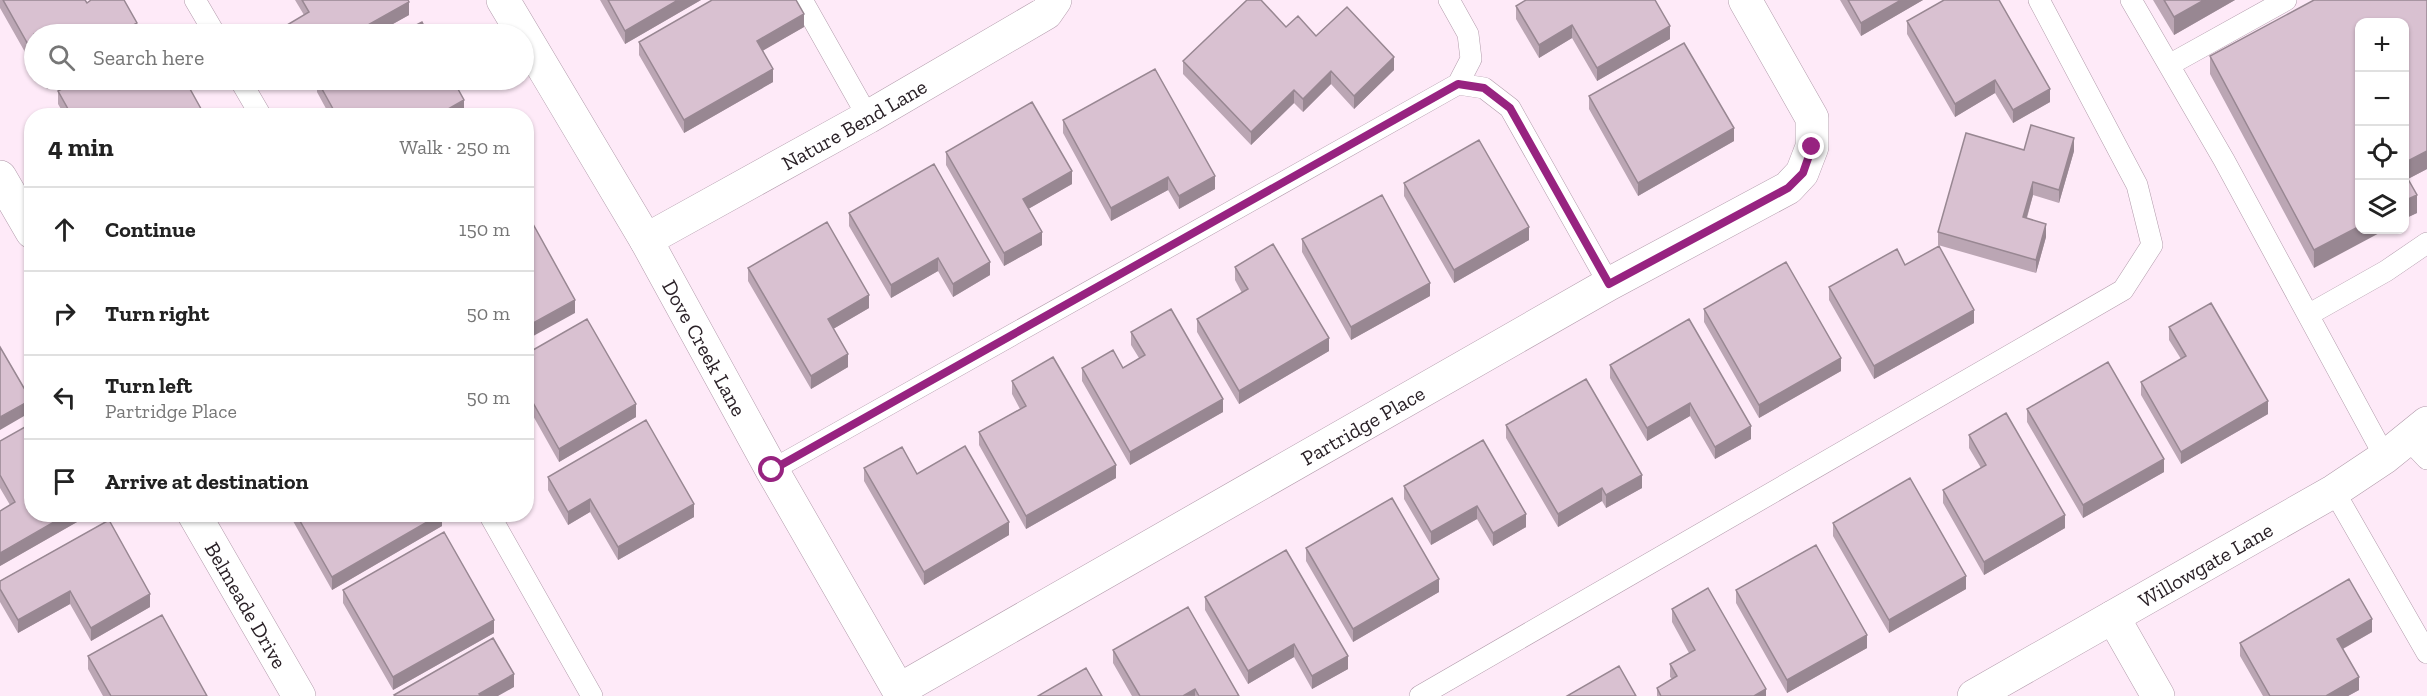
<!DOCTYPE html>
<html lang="en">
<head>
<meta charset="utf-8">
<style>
	body { margin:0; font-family:"Zilla Slab",serif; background:#f6f6f6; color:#222 }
	.controls { position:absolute; right:18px; top:18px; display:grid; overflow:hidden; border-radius:12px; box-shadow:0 2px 4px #0004 }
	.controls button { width:54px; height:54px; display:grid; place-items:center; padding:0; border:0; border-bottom:2px solid #e0e0e0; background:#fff; color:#222; font:30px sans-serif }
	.stop { position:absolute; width:18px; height:18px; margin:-14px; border:4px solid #972380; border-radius:50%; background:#fff }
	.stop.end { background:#972380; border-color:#fff; box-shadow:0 2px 6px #0008 }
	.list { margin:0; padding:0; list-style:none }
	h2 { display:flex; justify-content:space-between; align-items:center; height:78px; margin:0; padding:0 24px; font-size:26px }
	h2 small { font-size:20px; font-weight:400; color:#767676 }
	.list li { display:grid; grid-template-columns:39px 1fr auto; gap:18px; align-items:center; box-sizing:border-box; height:84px; padding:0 24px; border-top:2px solid #e0e0e0 }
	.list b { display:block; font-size:22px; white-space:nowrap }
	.list p { margin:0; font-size:20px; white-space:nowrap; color:#767676 }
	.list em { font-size:20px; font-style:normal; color:#767676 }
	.icon { flex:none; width:33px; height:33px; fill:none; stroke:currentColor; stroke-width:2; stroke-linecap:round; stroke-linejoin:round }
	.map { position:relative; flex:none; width:2427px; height:696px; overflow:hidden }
	.search { position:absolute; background:#fff; box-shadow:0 2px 4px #0004; left:24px; top:24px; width:510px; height:66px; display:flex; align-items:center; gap:15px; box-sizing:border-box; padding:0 21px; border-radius:33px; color:#767676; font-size:22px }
	.panel { position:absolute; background:#fff; box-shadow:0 2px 4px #0004; left:24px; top:108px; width:510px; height:414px; border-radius:24px }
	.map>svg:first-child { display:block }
</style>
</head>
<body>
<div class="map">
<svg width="2427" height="696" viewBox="0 0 2427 696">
	<rect width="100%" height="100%" fill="#feeaf8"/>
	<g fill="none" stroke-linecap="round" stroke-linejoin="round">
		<g stroke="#b29bab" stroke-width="22">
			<path id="lane" d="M195 0 215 34
				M802 0 868 117
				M2131 0 2224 160 2385 457
				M2169 65 2286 0
				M240 80 261 116
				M1458 84 1484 88 1510 108 1609 284
				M2308 315 2386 271 2427 243
				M2408 439 2427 459
				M772 470 1458 84 1471 59 1468 34 1449 0
				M2334 491 2427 653
				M489 514 592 696
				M1420 696 2123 290 2152 245 2137 185 2039 0"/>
		</g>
		<g stroke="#b29bab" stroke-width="34">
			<g id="street">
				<path id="s1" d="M503 0 646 240 772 470 902 696"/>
				<path d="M0 177 32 232"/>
				<path id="s2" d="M646 240 868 117 1046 13 1055 0"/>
				<path id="s3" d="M194 514 299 696"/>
				<path d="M2113 617 2158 696"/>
				<path id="s4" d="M899 690 1609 284 1788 188 1802 173 1812 147V118L1745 0"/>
			</g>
		</g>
		<g stroke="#b29bab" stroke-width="34">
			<g id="secondary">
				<path id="s5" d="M1974 696 2334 491 2385 457 2427 423"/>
			</g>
		</g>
		<use href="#lane" stroke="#fff" stroke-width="21"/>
		<use href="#street" stroke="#fff" stroke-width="33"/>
		<use href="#secondary" stroke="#fff" stroke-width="33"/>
	</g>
	<path fill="#bba6b4" d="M0 0H85L87 3 137 34H34V68L0 8Z
		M295 0H408L409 15 375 34H282V28L304 15Z
		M600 0H701L625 44Z
		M1840 0H1923L1861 36Z
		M2153 0H2235L2174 35Z
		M2427 0V169L2408 179 2417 213 2404 219V22L2314 268 2210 74V56Z
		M1516 6 1670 39 1597 81 1572 38 1539 58 1516 19Z
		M1907 21 2050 102 2013 123 1995 93 1955 117 1907 34Z
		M804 27 763 50 773 82 684 133 639 55V42Z
		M1286 27 1316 36 1394 70 1354 109 1331 84 1303 112 1294 103 1251 145 1183 74V61Z
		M41 80H63L47 89Z
		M317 80 464 113 460 116H330L317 92Z
		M58 91 205 116H65L58 104Z
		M1589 96 1734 141 1638 196 1589 109Z
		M1063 120 1215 189 1179 209 1168 190 1111 221 1063 133Z
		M2024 150 2074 151 2059 203 2033 195 2027 218 2046 237 2036 273 1938 245V232Z
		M946 152 1072 184 1028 209 1042 245 1004 266 946 165Z
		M1404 183 1529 240 1454 283 1404 196Z
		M849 213 990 275 953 297 938 271 891 298 849 226Z
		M1302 239 1430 296 1351 340 1302 252Z
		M1905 265 1974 323 1874 379 1829 300V287Z
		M1235 267 1329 351 1239 404 1197 332V319L1242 293 1235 280Z
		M748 268 869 308 833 329 848 367 811 389 748 281Z
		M1704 309 1841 371 1759 418 1704 322Z
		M1689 319 1751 439 1715 459 1690 416 1647 441 1610 378V365Z
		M2169 327 2268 414 2181 464 2141 395V382L2181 359 2169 340Z
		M1131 332 1223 412 1130 465 1082 381V368H1123L1139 358 1131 345Z
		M526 354 636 417 559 462 532 414 526 417Z
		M1012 381 1116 478 1026 529 979 445V432L1020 409 1012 394Z
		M2027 409 2164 472 2083 518 2027 422Z
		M1506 425 1642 488 1606 508 1602 501 1558 527 1506 438Z
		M1969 435 2065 528 1984 575 1943 503V490L1981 468 1969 448Z
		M1483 440 1526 527 1493 546 1477 519 1431 545 1404 499V486Z
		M0 441 32 514H91L0 566V511L10 505 0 488Z
		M864 468 917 474 1009 535 924 585 864 481Z
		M548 477 694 517 618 560 590 512 568 525 548 490Z
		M289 514H442V526L332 590Z
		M109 520 150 607 91 641 70 604 18 633 0 602V581Z
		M1833 523 1966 589 1889 633 1833 536Z
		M1306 548 1439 592 1353 642 1306 561Z
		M343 590 494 633 393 690 343 603Z
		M1736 590 1867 648 1787 693 1736 603Z
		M1205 597 1348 669 1312 689 1294 657 1248 684 1205 610Z
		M1672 609 1766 696H1657V688L1672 679 1670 677V664L1689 653 1672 622Z
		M2372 632 2343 649 2359 690 2348 696H2263L2240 656V643Z
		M1113 650 1239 696H1132L1113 663Z
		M88 656 207 696H103L88 669Z"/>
	<path fill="#988792" d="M678 0H701L625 44V31Z
		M1901 0H1923L1861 36V23Z
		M2204 0H2235L2174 35V17Z
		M409 2V15L375 34H352Z
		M804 14V27L757 54V41Z
		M137 23V34H118Z
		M1572 25V38L1539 58V45Z
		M1670 26V39L1597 81V68Z
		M1394 57V70L1354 109V96Z
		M773 69V82L684 133V120Z
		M1331 71V84L1303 112V99Z
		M47 80H63L47 89Z
		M1995 80V93L1955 117V104Z
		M2050 89V102L2013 123V110Z
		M1294 90V103L1251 145V132Z
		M464 100V113L460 116H436Z
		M1734 128V141L1638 196V183Z
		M2074 138V151L2059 203V190Z
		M2427 151V169L2404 181V163Z
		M1072 171V184L1023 212V199Z
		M1215 176V189L1179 209V196Z
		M1168 177V190L1111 221V208Z
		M2033 182V195L2023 230V217Z
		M2417 195V213L2404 219V201Z
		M2046 224V237L2036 273V260Z
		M2360 226V230H2385L2314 268V250Z
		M1529 227V240L1454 283V270Z
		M1042 232V245L1004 266V253Z
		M938 258V271L891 298V285Z
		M990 262V275L953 297V284Z
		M1430 283V296L1351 340V327Z
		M869 295V308L828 332V319Z
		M575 300V313L526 340V327Z
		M1974 310V323L1874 379V366Z
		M1329 338V351L1239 404V391Z
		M848 354V367L811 389V376Z
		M1841 358V371L1759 418V405Z
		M1223 399V412L1130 465V452Z
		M31 400V412L0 430V417Z
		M532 401V414L526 417V404Z
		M2268 401V414L2181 464V452Z
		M1690 403V416L1647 441V428Z
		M636 404V417L559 462V449Z
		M1751 426V439L1715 459V447Z
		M2164 459V472L2083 518V505Z
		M1116 465V478L1026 529V516Z
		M1642 475V488L1606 508V495Z
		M1602 488V501L1558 527V514Z
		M590 499V512L568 525V512Z
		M694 504V517L618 560V547Z
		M1477 506V519L1431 545V532Z
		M68 514H91L0 566V553Z
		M441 514H442V526L332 590V577Z
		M1526 514V527L1493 546V533Z
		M2065 515V528L1984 575V562Z
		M1009 522V535L924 585V572Z
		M1966 576V589L1889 633V620Z
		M1439 579V592L1353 642V629Z
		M70 591V604L18 633V620Z
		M150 594V607L91 641V628Z
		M2372 619V632L2337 652V639Z
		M494 620V633L393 690V677Z
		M1867 635V648L1787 693V680Z
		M1294 644V657L1248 684V671Z
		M1348 656V669L1312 689V676Z
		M514 674V687L498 696H479V694Z
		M2359 677V690L2348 696H2326Z
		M1195 689V696H1183Z
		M1766 689V696H1754Z"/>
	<path fill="#d9c1d1" stroke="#988792" stroke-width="1.5" d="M3 0H85L87 3 91 0H124L137 23 118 34H34V55Z
		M302 0H408L409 2 352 34H286L282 28 309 12Z
		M608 0H678L625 31Z
		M712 0H796L804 14 757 41 773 69 684 120 639 42Z
		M1247 0H1261L1286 27 1298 16 1316 36 1347 7 1394 57 1354 96 1331 71 1303 99 1294 90 1251 132 1183 61Z
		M1526 0H1655L1670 26 1597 68 1572 25 1539 45 1516 6Z
		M1848 0H1901L1861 23Z
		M1944 0H1999L2050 89 2013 110 1995 80 1955 104 1907 21Z
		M2164 0H2204L2174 17Z
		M2314 0H2427V151L2404 163V22H2360V226L2314 250 2210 56Z
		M422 22 428 34H399Z
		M1684 43 1734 128 1638 183 1589 96Z
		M1155 69 1215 176 1179 196 1168 177 1111 208 1063 120Z
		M78 80H185L205 116H72L58 91Z
		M317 80H453L464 100 436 116H337Z
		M1032 102 1072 171 1023 199 1042 232 1004 253 946 152Z
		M2031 125 2074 138 2059 190 2033 182 2023 217 2046 224 2036 260 1938 232 1966 133 2024 150Z
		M1479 140 1529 227 1454 270 1404 183Z
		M934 164 990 262 953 284 938 258 891 285 849 213Z
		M2404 172 2417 195 2404 201Z
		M1382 195 1430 283 1351 327 1302 239Z
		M827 222 869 295 828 319 848 354 811 376 748 268Z
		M533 224 575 300 526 327V227Z
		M1273 244 1329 338 1239 391 1197 319 1248 289 1235 267Z
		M1939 246 1974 310 1874 366 1829 287 1897 249 1905 265Z
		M1786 262 1841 358 1759 405 1704 309Z
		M2211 303 2268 401 2181 452 2141 382 2186 356 2169 327Z
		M1171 309 1223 399 1130 452 1082 368 1113 350 1123 368 1145 355 1131 332Z
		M587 319 636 404 559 449 532 401 526 404V354Z
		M1689 319 1751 426 1715 447 1690 403 1647 428 1610 365Z
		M0 347 31 400 0 417Z
		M1053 357 1116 465 1026 516 979 432 1026 406 1012 381Z
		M2108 362 2164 459 2083 505 2027 409Z
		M1586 379 1642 475 1606 495 1602 488 1558 514 1506 425Z
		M2006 413 2065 515 1984 562 1943 490 1986 465 1969 435Z
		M646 420 694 504 618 547 590 499 568 512 548 477Z
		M32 423V514H68L0 553V511L15 502 0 475V441Z
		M1483 440 1526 514 1493 533 1477 506 1431 532 1404 486Z
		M965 446 1009 522 924 572 864 468 902 447 917 474Z
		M1910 478 1966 576 1889 620 1833 523Z
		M1392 498 1439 579 1353 629 1306 548Z
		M296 514H441L332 577Z
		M109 520 150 594 91 628 70 591 18 620 0 589V581Z
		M444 532 494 620 393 677 343 590Z
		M1816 545 1867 635 1787 680 1736 590Z
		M1286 550 1348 656 1312 676 1294 644 1248 671 1205 597Z
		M2349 579 2372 619 2337 639 2359 677 2326 696H2270L2240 643Z
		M1708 588 1766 689 1754 696H1661L1657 688 1677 676 1670 664 1695 650 1672 609Z
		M1188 607 1239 696H1199L1195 689 1183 696H1140L1113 650Z
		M162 615 207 696H111L88 656Z
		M493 638 514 674 479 694 481 696H395L394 695Z
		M1619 666 1636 696H1567Z
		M1086 668 1102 696H1038Z"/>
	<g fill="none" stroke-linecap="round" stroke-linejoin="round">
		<path stroke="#972380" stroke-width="8" d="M772 470 1458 84 1484 88 1510 108 1609 284 1788 188 1803 173 1812 147"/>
	</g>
	<g text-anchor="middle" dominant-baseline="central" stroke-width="4.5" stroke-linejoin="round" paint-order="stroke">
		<g font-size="21" fill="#2a2127" stroke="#fff">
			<text stroke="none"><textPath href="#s2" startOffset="238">Nature Bend Lane</textPath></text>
			<text stroke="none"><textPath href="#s1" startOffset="402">Dove Creek Lane</textPath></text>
			<text stroke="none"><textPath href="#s4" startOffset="534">Partridge Place</textPath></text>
			<text stroke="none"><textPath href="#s5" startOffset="266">Willowgate Lane</textPath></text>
			<text stroke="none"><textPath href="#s3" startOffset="105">Belmeade Drive</textPath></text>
		</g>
	</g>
</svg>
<div class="controls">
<button>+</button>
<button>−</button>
<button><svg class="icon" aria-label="locate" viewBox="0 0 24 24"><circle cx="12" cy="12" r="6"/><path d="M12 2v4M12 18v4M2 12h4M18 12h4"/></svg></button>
<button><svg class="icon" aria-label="layers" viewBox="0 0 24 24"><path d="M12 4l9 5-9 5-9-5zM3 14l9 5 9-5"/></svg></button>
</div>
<div class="stop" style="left:772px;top:470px"></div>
<div class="stop end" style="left:1812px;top:147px"></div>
<div class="search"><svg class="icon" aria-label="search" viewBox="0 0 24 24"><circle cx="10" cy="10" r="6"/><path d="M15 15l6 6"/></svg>Search here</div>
<section class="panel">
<h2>4 min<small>Walk · 250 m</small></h2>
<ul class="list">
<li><svg class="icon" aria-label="ahead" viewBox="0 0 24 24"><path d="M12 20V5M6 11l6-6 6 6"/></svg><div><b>Continue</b></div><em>150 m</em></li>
<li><svg class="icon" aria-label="right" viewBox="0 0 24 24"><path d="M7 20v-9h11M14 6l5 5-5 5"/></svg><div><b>Turn right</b></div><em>50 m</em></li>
<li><svg class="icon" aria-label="left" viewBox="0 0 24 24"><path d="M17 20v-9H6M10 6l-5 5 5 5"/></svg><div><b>Turn left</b><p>Partridge Place</p></div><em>50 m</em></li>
<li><svg class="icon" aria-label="arrive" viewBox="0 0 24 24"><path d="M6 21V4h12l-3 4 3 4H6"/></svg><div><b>Arrive at destination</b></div></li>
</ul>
</section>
</div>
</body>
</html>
